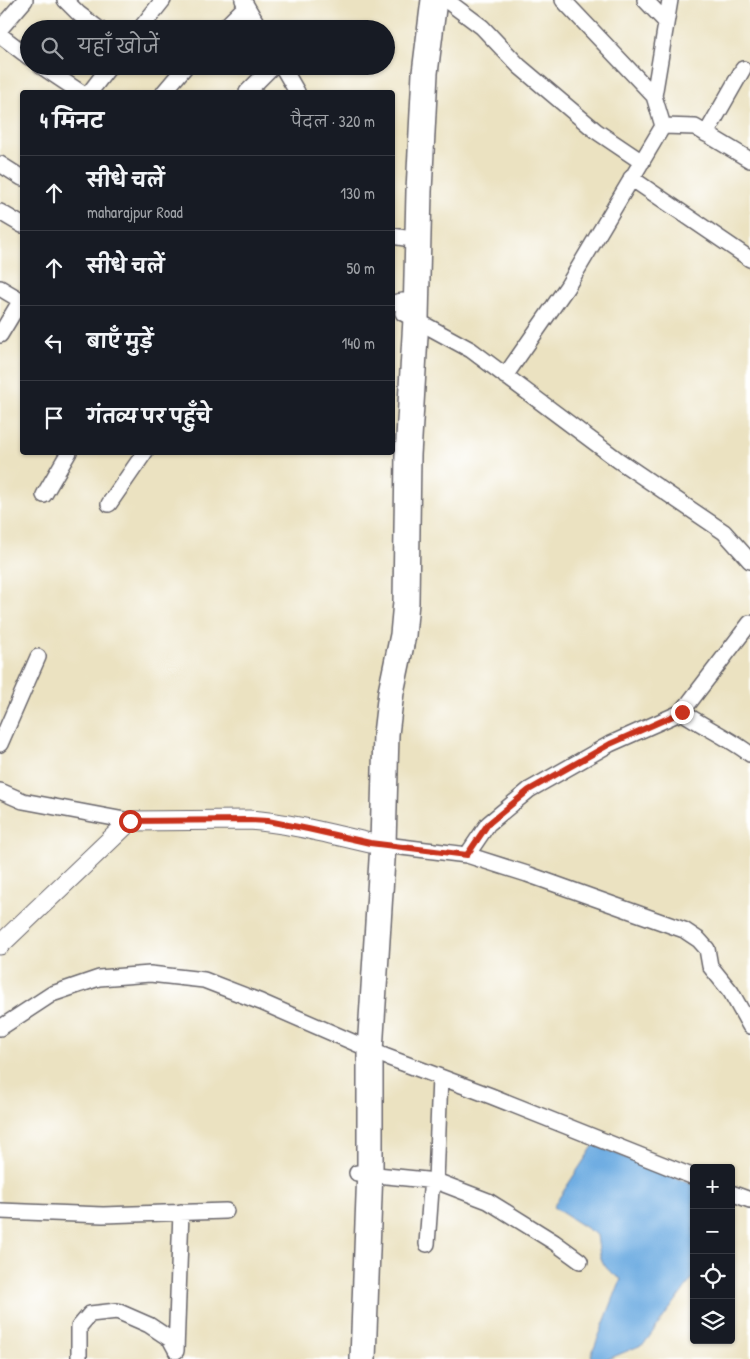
<!DOCTYPE html>
<html lang="hi">
<head>
<meta charset="utf-8">
<style>
	body { margin:0; font-family:"Patrick Hand","Playpen Sans Deva",sans-serif; background:#242831; color:#f1f3f6 }
	.controls { position:absolute; right:15px; bottom:15px; display:grid; overflow:hidden; border-radius:5px; box-shadow:0 1px 4px #0004 }
	.controls button { width:45px; height:45px; display:grid; place-items:center; padding:0; border:0; border-bottom:1px solid #363941; background:#171b24; color:#f1f3f6; font:25px sans-serif }
	.stop { position:absolute; width:15px; height:15px; margin:-11px; border:4px solid #c8321e; border-radius:50%; background:#fff }
	.stop.end { background:#c8321e; border-color:#fff; box-shadow:0 1px 5px #0008 }
	.list { margin:0; padding:0; list-style:none }
	h2 { display:flex; justify-content:space-between; align-items:center; height:65px; margin:0; padding:0 20px; font-size:21px }
	h2 small { font-size:16px; font-weight:400; color:#9ea1a6 }
	.list li { display:grid; grid-template-columns:32px 1fr auto; gap:15px; align-items:center; box-sizing:border-box; height:75px; padding:0 20px; border-top:1px solid #363941 }
	.list b { display:block; font-size:19px; white-space:nowrap }
	.list p { margin:0; font-size:16px; white-space:nowrap; color:#9ea1a6 }
	.list em { font-size:16px; font-style:normal; color:#9ea1a6 }
	.icon { flex:none; width:28px; height:28px; fill:none; stroke:currentColor; stroke-width:2; stroke-linecap:round; stroke-linejoin:round }
	.map { position:relative; flex:none; width:750px; height:1359px; overflow:hidden }
	.search { position:absolute; background:#171b24; box-shadow:0 1px 4px #0004; left:20px; top:20px; width:375px; height:55px; display:flex; align-items:center; gap:12px; box-sizing:border-box; padding:0 18px; border-radius:28px; color:#9ea1a6; font-size:19px }
	.panel { position:absolute; background:#171b24; box-shadow:0 1px 4px #0004; left:20px; top:90px; width:375px; height:365px; border-radius:5px }
	.map>svg:first-child { display:block }
</style>
</head>
<body>
<div class="map">
<svg width="750" height="1359" viewBox="0 0 750 1359">
	<rect width="100%" height="100%" fill="#fff"/>
	<filter id="ink" filterUnits="userSpaceOnUse"><feTurbulence type="fractalNoise" baseFrequency=".02" numOctaves="2"/><feDisplacementMap in="SourceGraphic" scale="10" xChannelSelector="R" yChannelSelector="G"/><feConvolveMatrix kernelMatrix="1 2 1 2 8 2 1 2 1" color-interpolation-filters="sRGB"/></filter>
	<filter id="wash" filterUnits="userSpaceOnUse"><feTurbulence type="fractalNoise" baseFrequency=".0096" numOctaves="4" result="noise"/><feDisplacementMap in="SourceGraphic" scale="20" xChannelSelector="R" yChannelSelector="G"/><feGaussianBlur stdDeviation="1.12" result="paint"/><feColorMatrix in="noise" values="0 0 0 0 0 0 0 0 0 0 0 0 0 0 0 0 0 1.4 0 .05"/><feComposite in="paint" operator="in"/></filter>
	<g filter="url(#wash)">
		<rect width="100%" height="100%" fill="#ebe2c1"/>
		<path fill="#70ade2" stroke="#49688e" d="M594 1145 694 1185V1276L644 1344 608 1359H595L591 1356 621 1279C600 1267 600 1258 597 1235L553 1207Z"/>
	</g>
	<g filter="url(#ink)">
		<g fill="none" stroke-linecap="round" stroke-linejoin="round">
			<g stroke="#68656a" stroke-width="18">
				<path id="minor" d="M65 0 79 14 99 29
					M243 0 260 29
					M446 0 482 27 519 66 596 131 642 162
					M563 0 654 96
					M645 0 666 22
					M0 29 25 0
					M140 29 163 0
					M223 29 246 6
					M0 35 29 57
					M41 66 80 92
					M282 66 297 92
					M90 92 110 66
					M164 92 186 66
					M247 92 273 66
					M663 126 695 127 750 160
					M706 134 743 69
					M0 164 22 178
					M631 178 750 259
					M0 212 22 225
					M392 236 405 238
					M0 288 22 301
					M392 303 403 301
					M403 313 471 350 618 460 724 532 750 561
					M0 335 21 300
					M505 376 567 287 663 126 654 96 670 0
					M44 495 69 452
					M109 504 145 452
					M682 712C704 727 729 738 750 754
					M0 744 38 657
					M0 791 23 801 130 821
					M377 844 467 855 488 824 529 790 610 744 682 712 750 623
					M467 855 527 874 684 930 699 940 707 949 710 966 731 992 750 1026
					M0 1028 52 994 99 978 150 974 204 980 261 1002 387 1057 491 1096 694 1177
					M357 1173 436 1181 440 1077
					M731 1193 750 1200
					M0 1211 103 1215 226 1211
					M427 1244 431 1190 436 1181 488 1201 554 1242 580 1261
					M176 1351 181 1212
					M79 1359V1327L90 1314 117 1311 149 1325 170 1339 176 1350"/>
			</g>
			<g stroke="#68656a" stroke-width="21">
				<path id="tertiary" d="M0 945 130 821 249 820C290 823 330 834 370 843"/>
			</g>
			<g stroke="#68656a" stroke-width="28">
				<path id="trunk" d="M363 1359 370 1169V1051L383 844 386 734 391 692 403 635 406 602 408 455 416 319 419 191 425 73 434 0"/>
			</g>
			<use href="#minor" stroke="#fff" stroke-width="15"/>
			<use href="#tertiary" stroke="#fff" stroke-width="19"/>
			<use href="#trunk" stroke="#fff" stroke-width="25"/>
		</g>
	</g>
	<g fill="none" stroke-linecap="round" stroke-linejoin="round" filter="url(#ink)">
		<path stroke="#c8321e" stroke-width="6" d="M130 821 250 820 268 821 308 829 370 843 467 855 488 824 529 790 610 744 682 712"/>
	</g>
</svg>
<div class="controls">
<button>+</button>
<button>−</button>
<button><svg class="icon" aria-label="locate" viewBox="0 0 24 24"><circle cx="12" cy="12" r="6"/><path d="M12 2v4M12 18v4M2 12h4M18 12h4"/></svg></button>
<button><svg class="icon" aria-label="layers" viewBox="0 0 24 24"><path d="M12 4l9 5-9 5-9-5zM3 14l9 5 9-5"/></svg></button>
</div>
<div class="stop" style="left:130px;top:821px"></div>
<div class="stop end" style="left:682px;top:712px"></div>
<div class="search"><svg class="icon" aria-label="search" viewBox="0 0 24 24"><circle cx="10" cy="10" r="6"/><path d="M15 15l6 6"/></svg>यहाँ खोजें</div>
<section class="panel">
<h2>4 मिनट<small>पैदल · 320 m</small></h2>
<ul class="list">
<li><svg class="icon" aria-label="ahead" viewBox="0 0 24 24"><path d="M12 20V5M6 11l6-6 6 6"/></svg><div><b>सीधे चलें</b><p>maharajpur Road</p></div><em>130 m</em></li>
<li><svg class="icon" aria-label="ahead" viewBox="0 0 24 24"><path d="M12 20V5M6 11l6-6 6 6"/></svg><div><b>सीधे चलें</b></div><em>50 m</em></li>
<li><svg class="icon" aria-label="left" viewBox="0 0 24 24"><path d="M17 20v-9H6M10 6l-5 5 5 5"/></svg><div><b>बाएँ मुड़ें</b></div><em>140 m</em></li>
<li><svg class="icon" aria-label="arrive" viewBox="0 0 24 24"><path d="M6 21V4h12l-3 4 3 4H6"/></svg><div><b>गंतव्य पर पहुँचे</b></div></li>
</ul>
</section>
</div>
</body>
</html>
